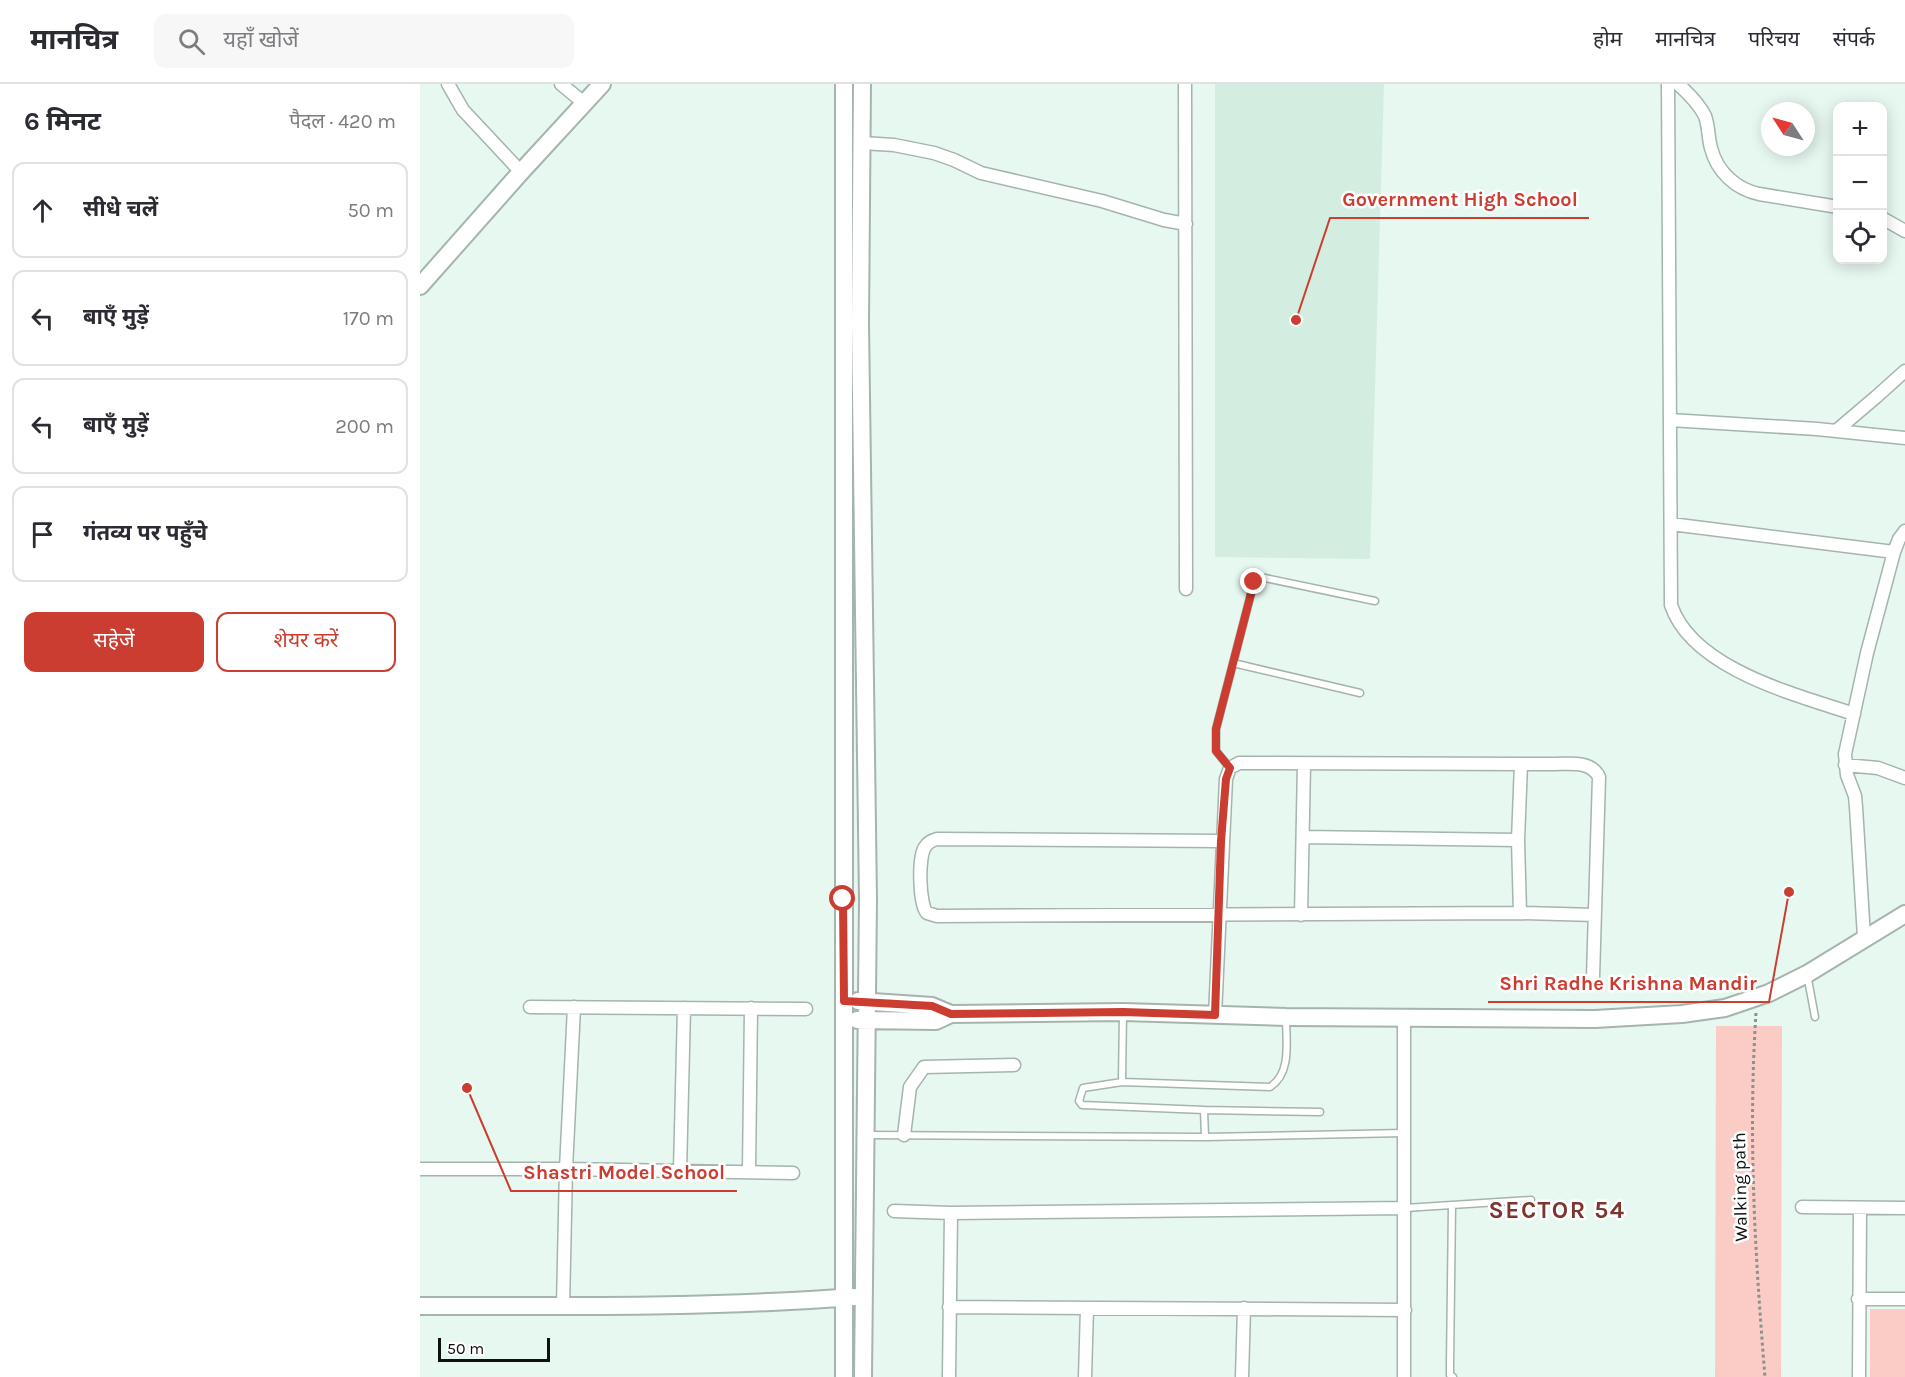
<!DOCTYPE html>
<html lang="hi">
<head>
<meta charset="utf-8">
<style>
	body { margin:0; font-family:Karla,"Noto Sans Devanagari",sans-serif; background:#f7f7f7; color:#2b2b33 }
	.controls { position:absolute; right:18px; top:18px; display:grid; overflow:hidden; border-radius:12px; box-shadow:0 3px 15px #0003 }
	.controls button { width:54px; height:54px; display:grid; place-items:center; padding:0; border:0; border-bottom:2px solid #e1e1e2; background:#fff; color:#2b2b33; font:30px sans-serif }
	.compass { position:absolute; left:1341px; top:18px; width:54px; height:54px; border-radius:50%; background:#fff; box-shadow:0 3px 15px #0003; rotate:306deg }
	.scale { position:absolute; left:18px; bottom:15px; width:112px; box-sizing:border-box; padding-left:6px; border:3px solid #0d1210; border-top:0; font-size:16px; line-height:21px; white-space:nowrap; color:#0d1210; -webkit-text-stroke:4px #fff; paint-order:stroke }
	.stop { position:absolute; width:18px; height:18px; margin:-14px; border:4px solid #ca3d30; border-radius:50%; background:#fff }
	.stop.end { background:#ca3d30; border-color:#fff; box-shadow:0 2px 6px #0008 }
	.list { margin:0; padding:0; list-style:none }
	h2 { display:flex; justify-content:space-between; align-items:center; height:78px; margin:0; padding:0 24px; font-size:26px }
	h2 small { font-size:20px; font-weight:400; color:#7c7c81 }
	.list li { display:grid; grid-template-columns:39px 1fr auto; gap:18px; align-items:center; box-sizing:border-box; height:96px; margin:0 12px 12px; padding:0 12px; border:2px solid #e1e1e2; border-radius:12px }
	.list b { display:block; font-size:22px; white-space:nowrap }
	.list em { font-size:20px; font-style:normal; color:#7c7c81 }
	.actions { display:flex; gap:12px; padding:18px 24px }
	.actions a { flex:1; padding:14px 0; border:2px solid #ca3d30; border-radius:12px; text-align:center; font-size:21px; color:#ca3d30 }
	.actions .main { background:#ca3d30; color:#fff }
	.icon { flex:none; width:33px; height:33px; fill:none; stroke:currentColor; stroke-width:2; stroke-linecap:round; stroke-linejoin:round }
	.map { position:relative; flex:none; width:1485px; height:1293px; overflow:hidden }
	header { display:flex; align-items:center; gap:36px; box-sizing:border-box; height:84px; padding:0 30px; background:#fff; border-bottom:2px solid #e1e1e2 }
	header strong { font-size:28px }
	nav { display:flex; gap:33px; margin-inline-start:auto; font-size:21px }
	.search { width:420px; height:54px; background:#f7f7f7; display:flex; align-items:center; gap:15px; box-sizing:border-box; padding:0 21px; border-radius:12px; color:#7c7c81; font-size:22px }
	main { display:flex }
	aside { flex:1; background:#fff }
	.map>svg:first-child { display:block }
</style>
</head>
<body>
<header>
<strong>मानचित्र</strong>
<div class="search"><svg class="icon" aria-label="search" viewBox="0 0 24 24"><circle cx="10" cy="10" r="6"/><path d="M15 15l6 6"/></svg>यहाँ खोजें</div>
<nav><a>होम</a><a>मानचित्र</a><a>परिचय</a><a>संपर्क</a></nav>
</header>
<main>
<aside>
<h2>6 मिनट<small>पैदल · 420 m</small></h2>
<ul class="list">
<li><svg class="icon" aria-label="ahead" viewBox="0 0 24 24"><path d="M12 20V5M6 11l6-6 6 6"/></svg><div><b>सीधे चलें</b></div><em>50 m</em></li>
<li><svg class="icon" aria-label="left" viewBox="0 0 24 24"><path d="M17 20v-9H6M10 6l-5 5 5 5"/></svg><div><b>बाएँ मुड़ें</b></div><em>170 m</em></li>
<li><svg class="icon" aria-label="left" viewBox="0 0 24 24"><path d="M17 20v-9H6M10 6l-5 5 5 5"/></svg><div><b>बाएँ मुड़ें</b></div><em>200 m</em></li>
<li><svg class="icon" aria-label="arrive" viewBox="0 0 24 24"><path d="M6 21V4h12l-3 4 3 4H6"/></svg><div><b>गंतव्य पर पहुँचे</b></div></li>
</ul>
<div class="actions"><a class="main">सहेजें</a><a>शेयर करें</a></div>
</aside>
<div class="map">
<svg width="1485" height="1293" viewBox="0 0 1485 1293">
	<rect width="100%" height="100%" fill="#e7f8f0"/>
	<path fill="#d4ede1" d="M795 0H964L950 475 795 473Z"/>
	<path fill="#fbccc5" d="M1296 942H1362L1361 1293H1295Z
		M1450 1225H1485V1293H1450Z"/>
	<g fill="none" stroke-linecap="round" stroke-linejoin="round">
		<g stroke="#a5b4ad" stroke-width="9">
			<path id="lane" d="M813 579 940 609
				M810 684 796 667V645L834 498 845 494 955 517
				M1387 890 1395 933
				M703 928 702 998 663 1004 659 1017 662 1021 784 1026
				M702 998 850 1003C872 989 866 957 866 934
				M445 1051 785 1053 984 1049
				M785 1053 784 1026 900 1028
				M1032 1121 1030 1281V1291L1033 1293
				M985 1124 1111 1116"/>
		</g>
		<g stroke="#a5b4ad" stroke-width="15">
			<path id="street" d="M28 0 43 26 101 88
				M141 0 164 19
				M765 0 766 505
				M1248 0 1251 521C1272 585 1377 611 1434 630
				M1258 0C1268 9 1279 20 1285 32 1289 43 1288 54 1291 64 1297 88 1316 105 1339 110L1418 123
				M442 59 474 61 514 69 534 76 561 89 682 117 744 136 766 140
				M1462 134 1485 147
				M1250 336 1397 345 1485 354
				M1416 347 1456 313 1485 287
				M1251 440 1474 468
				M1425 681 1458 684 1485 694
				M883 753 1098 756
				M801 757 517 755C513 756 508 758 505 763 498 773 499 820 507 829L517 832 1100 829 1175 831
				M1100 829 1098 756 1101 680
				M881 831 884 680
				M1444 853 1436 723 1435 712 1427 691 1425 670 1447 569 1474 468 1479 455 1485 447
				M110 923 386 925
				M795 931 806 695 810 684 819 679 1132 680C1149 680 1171 676 1179 693L1173 893
				M984 935V1293
				M484 1051 490 1003 504 983 594 981
				M0 1085H146L373 1089
				M260 1087 264 924
				M329 1087 331 924
				M1382 1123 1485 1124
				M474 1127 531 1129 985 1124
				M1438 1215H1485
				M143 1222 146 1085 154 923
				M529 1223 985 1226
				M529 1293 531 1129
				M665 1293 667 1224
				M822 1293 824 1224
				M1439 1293 1440 1124"/>
		</g>
		<g stroke="#a5b4ad" stroke-width="20">
			<path id="secondary" d="M424 0V1293
				M442 0 440 240 448 815 443 1293
				M0 202 101 88 182 0
				M438 917 512 922 531 930 703 928 866 933 1175 935 1262 930 1305 924 1349 909 1387 890 1485 830
				M437 936 516 937 531 930
				M0 1222C144 1222 290 1224 434 1213"/>
		</g>
		<path stroke="#87938e" stroke-width="3" stroke-dasharray="3 3" stroke-linecap="butt" d="M1336 929C1328 1052 1335 1171 1345 1293"/>
		<use href="#lane" stroke="#fff" stroke-width="6"/>
		<use href="#street" stroke="#fff" stroke-width="12"/>
		<use href="#secondary" stroke="#fff" stroke-width="16"/>
	</g>
	<g fill="none" stroke-linecap="round" stroke-linejoin="round">
		<path stroke="#ca3d30" stroke-width="8" d="M423 815 424 917 512 922 531 930 703 928 795 931 801 757 806 695 810 684 796 667V645L834 498"/>
	</g>
	<g text-anchor="middle" dominant-baseline="central" stroke-width="5" stroke-linejoin="round" paint-order="stroke">
		<g font-size="18" fill="#0d1210" stroke="#fff">
			<text transform="translate(1320 1103) rotate(-91)">Walking path</text>
		</g>
		<g font-size="24" font-weight="bold" letter-spacing="1.5" fill="#7c362d" stroke="#fff">
			<text x="1137" y="1126">SECTOR 54</text>
		</g>
	</g>
	<path fill="none" stroke="#ca3d30" stroke-width="2" d="M876 236L910 134H1169M1369 808L1349 918H1068M47 1004L91 1107H317"/>
	<g fill="#ca3d30" stroke="#fff" stroke-width="2">
		<circle cx="876" cy="236" r="6"/>
		<circle cx="1369" cy="808" r="6"/>
		<circle cx="47" cy="1004" r="6"/>
	</g>
	<g font-size="20" text-anchor="middle" font-weight="bold" fill="#ca3d30" stroke="#fff" stroke-width="5" stroke-linejoin="round" paint-order="stroke">
		<text x="1040" y="122">Government High School</text>
		<text x="1208" y="906">Shri Radhe Krishna Mandir</text>
		<text x="204" y="1095">Shastri Model School</text>
	</g>
</svg>
<div class="controls">
<button>+</button>
<button>−</button>
<button><svg class="icon" aria-label="locate" viewBox="0 0 24 24"><circle cx="12" cy="12" r="6"/><path d="M12 2v4M12 18v4M2 12h4M18 12h4"/></svg></button>
</div>
<svg class="compass" viewBox="-18 -18 36 36"><path d="M0-13l5 13h-10z" fill="#e53935"/><path d="M0 13l5-13h-10z" fill="#7c7c81"/></svg>
<div class="scale">50 m</div>
<div class="stop" style="left:423px;top:815px"></div>
<div class="stop end" style="left:834px;top:498px"></div>
</div>
</main>
</body>
</html>
